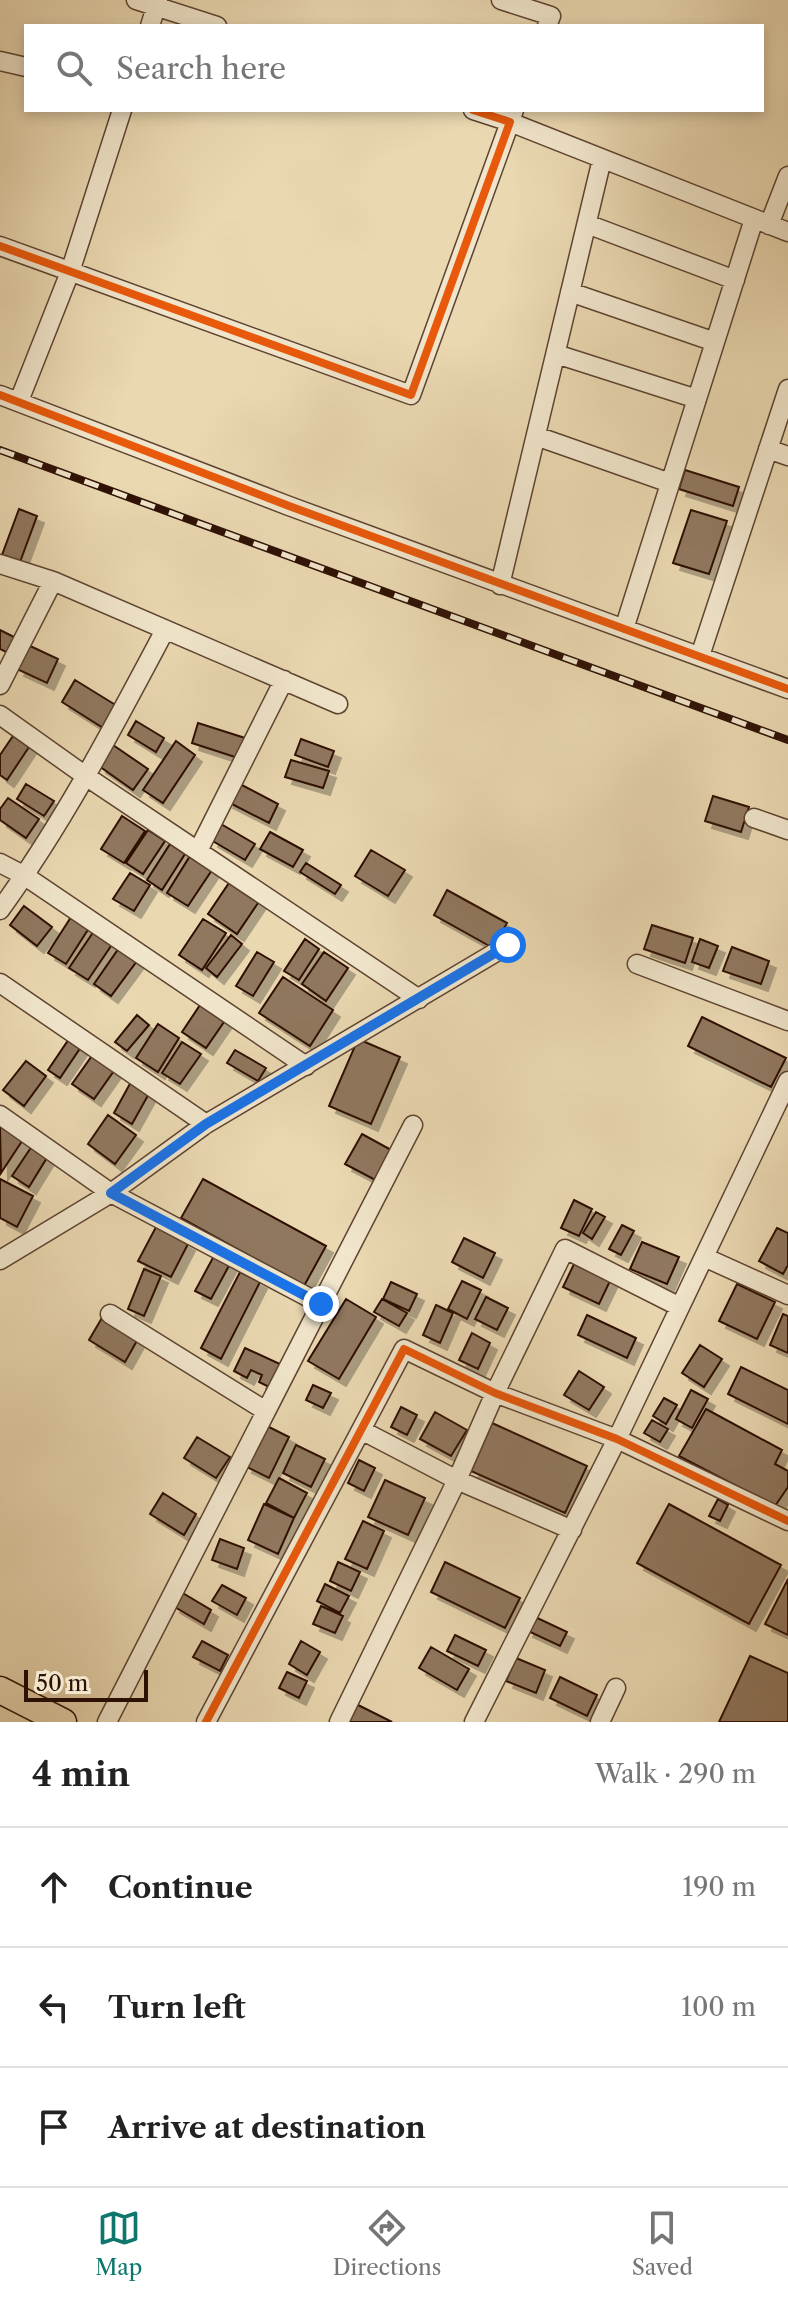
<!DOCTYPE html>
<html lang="en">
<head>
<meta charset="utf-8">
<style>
	body { margin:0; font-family:"Libre Caslon Text",serif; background:#f2f2f2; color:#222 }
	.scale { position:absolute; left:24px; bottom:20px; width:124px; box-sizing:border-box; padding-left:8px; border:4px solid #2e1105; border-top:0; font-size:22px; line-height:28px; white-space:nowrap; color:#2e1105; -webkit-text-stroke:6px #f1e6cc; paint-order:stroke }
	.stop { position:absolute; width:24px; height:24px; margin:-18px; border:6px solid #1a73e8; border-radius:50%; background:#fff }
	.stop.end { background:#1a73e8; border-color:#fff; box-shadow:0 2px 8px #0008 }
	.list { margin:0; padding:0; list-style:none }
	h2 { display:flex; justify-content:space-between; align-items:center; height:104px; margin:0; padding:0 32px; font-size:34px }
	h2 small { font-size:26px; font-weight:400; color:#767676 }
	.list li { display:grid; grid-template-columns:52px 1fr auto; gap:24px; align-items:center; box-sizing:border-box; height:120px; padding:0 32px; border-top:2px solid #e0e0e0 }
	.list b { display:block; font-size:30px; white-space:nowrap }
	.list em { font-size:26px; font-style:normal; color:#767676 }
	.icon { flex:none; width:44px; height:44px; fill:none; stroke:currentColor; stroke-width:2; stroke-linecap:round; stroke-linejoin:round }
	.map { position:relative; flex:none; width:788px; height:1722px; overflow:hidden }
	.search { position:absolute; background:#fff; box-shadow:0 4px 12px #0003; left:24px; right:24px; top:24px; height:88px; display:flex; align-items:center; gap:20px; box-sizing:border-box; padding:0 28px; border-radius:0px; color:#767676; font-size:30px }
	.sheet { height:464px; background:#fff }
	nav { display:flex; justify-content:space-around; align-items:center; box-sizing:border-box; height:112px; border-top:2px solid #e0e0e0; background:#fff; font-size:22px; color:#767676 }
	nav a { display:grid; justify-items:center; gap:4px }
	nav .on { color:#0f766e }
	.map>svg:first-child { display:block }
</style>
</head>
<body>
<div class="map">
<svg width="788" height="1722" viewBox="0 0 788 1722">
	<defs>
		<filter id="shadow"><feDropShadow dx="7" dy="7" stdDeviation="0" flood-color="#0004"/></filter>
	</defs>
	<rect width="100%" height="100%" fill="#ead8b1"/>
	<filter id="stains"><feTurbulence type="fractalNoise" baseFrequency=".0025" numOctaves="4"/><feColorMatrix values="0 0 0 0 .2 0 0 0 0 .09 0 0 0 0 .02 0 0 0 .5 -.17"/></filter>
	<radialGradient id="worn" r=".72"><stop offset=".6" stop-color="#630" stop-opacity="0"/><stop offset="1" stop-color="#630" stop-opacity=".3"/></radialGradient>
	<path fill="#90785e" stroke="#2e1105" stroke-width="2" filter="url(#shadow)" d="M685 470 739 487 733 506 679 489Z
		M19 509 37 516 20 562 2 555Z
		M691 510 727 521 709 574 673 563Z
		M0 630 16 638 8 653 0 649Z
		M28 645 58 659 47 683 17 669Z
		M75 680 122 709 108 731 62 702Z
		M136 721 164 738 156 752 128 735Z
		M198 723 245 738 238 758 192 743Z
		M13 736 29 747 7 780 0 775V755Z
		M301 739 334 751 328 767 295 755Z
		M176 741 195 755 163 803 143 790Z
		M113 745 148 769 133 790 99 766Z
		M291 760 329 771 323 788 285 777Z
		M236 782 278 804 269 823 226 801Z
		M26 784 54 801 44 816 17 799Z
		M713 796 749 807 741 832 705 821Z
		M8 798 39 819 26 838 0 820V809Z
		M122 816 145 831 124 863 101 849Z
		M221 824 255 844 245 860 211 840Z
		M148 830 165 841 143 874 126 863Z
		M270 832 303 850 293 867 260 849Z
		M170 844 185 854 162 890 147 880Z
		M371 850 405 870 388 896 355 876Z
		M190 856 212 870 188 906 167 893Z
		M306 863 341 885 335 894 300 872Z
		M130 873 150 885 134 911 113 899Z
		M231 880 260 900 237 934 208 914Z
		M447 890 507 923 493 948 434 915Z
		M24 906 52 927 37 946 10 925Z
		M71 917 89 928 66 964 48 953Z
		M203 919 226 933 202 970 179 955Z
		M652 925 693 938 685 963 644 949Z
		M94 931 113 943 88 980 69 968Z
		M231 935 242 944 217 977 206 968Z
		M305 939 319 949 299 980 284 971Z
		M700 939 718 946 709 968 692 962Z
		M732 947 769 961 761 984 723 971Z
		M119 948 137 961 111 996 94 984Z
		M257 952 274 962 253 996 236 986Z
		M324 952 348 968 326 1001 302 984Z
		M283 977 333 1010 310 1046 259 1013Z
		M200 1005 224 1022 206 1048 182 1032Z
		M137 1015 149 1025 127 1051 115 1042Z
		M702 1017 786 1058 771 1087 688 1046Z
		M158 1024 179 1038 158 1072 136 1058Z
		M71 1036 83 1044 60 1078 48 1070Z
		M358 1039 400 1057 371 1124 329 1106Z
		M182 1042 201 1054 180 1084 162 1073Z
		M235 1050 266 1068 258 1081 227 1063Z
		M94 1053 116 1068 94 1099 72 1084Z
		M26 1061 46 1076 24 1106 3 1090Z
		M132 1080 151 1090 132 1124 114 1113Z
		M108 1115 136 1135 115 1164 88 1144Z
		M3 1124 24 1138 1 1173 0 1128Z
		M362 1134 393 1151 377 1181 345 1164Z
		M32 1146 48 1156 29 1187 12 1176Z
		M0 1179 33 1196 17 1227 0 1218Z
		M203 1179 326 1246 304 1286 181 1218Z
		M574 1200 592 1209 579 1236 561 1228Z
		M596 1212 605 1217 592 1239 583 1233Z
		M622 1225 634 1231 621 1255 609 1249Z
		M156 1227 188 1244 171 1277 138 1261Z
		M777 1228 788 1233V1265L783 1274 759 1261Z
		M464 1238 495 1253 483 1278 452 1262Z
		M642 1242 679 1257 667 1284 630 1269Z
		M215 1254 231 1262 211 1299 195 1291Z
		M574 1264 610 1281 599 1304 563 1287Z
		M144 1269 161 1276 144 1316 128 1309Z
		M240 1272 260 1282 221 1359 201 1348Z
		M462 1281 481 1290 467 1319 448 1309Z
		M391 1282 417 1294 409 1311 383 1299Z
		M737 1284 775 1302 757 1339 719 1321Z
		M486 1297 508 1308 497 1330 475 1319Z
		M346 1299 376 1317 339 1379 308 1361Z
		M382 1299 407 1313 399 1326 374 1312Z
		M436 1305 453 1313 440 1343 423 1335Z
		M783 1314 788 1316V1353L770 1345Z
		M587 1315 636 1338 627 1358 578 1335Z
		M103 1316 139 1337 125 1362 89 1340Z
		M472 1333 490 1343 478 1369 459 1360Z
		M700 1345 722 1359 704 1387 682 1373Z
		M245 1348 282 1365 271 1388 259 1382 262 1375 251 1370 247 1378 234 1371Z
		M741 1367 788 1390V1424L728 1394Z
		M579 1371 604 1387 589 1410 564 1395Z
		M313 1385 331 1393 323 1408 306 1400Z
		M691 1390 708 1399 692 1428 676 1419Z
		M664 1398 677 1405 666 1424 653 1416Z
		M401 1407 417 1415 407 1435 391 1427Z
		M706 1409 782 1450 775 1464 788 1471V1487L775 1506 679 1456Z
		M435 1412 467 1430 451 1456 420 1439Z
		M652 1420 668 1429 660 1442 644 1433Z
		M492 1423 587 1466 565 1513 471 1471Z
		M265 1425 289 1437 269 1478 245 1466Z
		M197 1437 230 1457 216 1478 184 1458Z
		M296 1445 325 1459 311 1487 283 1473Z
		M359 1460 375 1468 364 1491 348 1483Z
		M279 1478 307 1493 294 1518 266 1503Z
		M385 1480 425 1498 408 1535 368 1517Z
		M163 1493 196 1514 184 1535 150 1514Z
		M718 1499 728 1505 720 1521 709 1516Z
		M264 1504 294 1518 278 1554 248 1540Z
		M669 1504 781 1565 749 1624 637 1563Z
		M363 1521 384 1531 367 1569 345 1559Z
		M220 1539 244 1548 237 1569 212 1560Z
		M338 1562 360 1572 351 1591 330 1581Z
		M445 1562 520 1598 505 1628 431 1592Z
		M788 1579V1635L765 1624Z
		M325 1584 349 1596 340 1613 317 1601Z
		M222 1585 246 1598 237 1615 212 1601Z
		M181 1592 211 1610 204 1624 173 1606Z
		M321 1606 343 1616 335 1633 313 1624Z
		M533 1616 567 1632 560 1646 526 1630Z
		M455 1635 486 1650 478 1666 447 1651Z
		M202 1641 228 1655 220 1671 193 1657Z
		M301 1641 320 1652 307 1675 289 1664Z
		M431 1647 469 1669 457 1690 419 1668Z
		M750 1656 788 1673V1722H719Z
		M516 1658 545 1670 536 1693 506 1681Z
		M287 1672 307 1681 299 1698 279 1688Z
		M560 1677 597 1695 587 1716 550 1698Z
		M352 1702 392 1722H342Z"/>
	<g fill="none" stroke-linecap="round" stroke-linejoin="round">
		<g stroke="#5d4330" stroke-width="21">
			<path id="minor" d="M136 0 217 26
				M501 0 551 16 547 26
				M150 26 158 0
				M0 61 26 67
				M514 110 510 122 788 232
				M587 224 735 280
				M769 225 788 176
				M0 246 411 395 510 122 473 110
				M570 292 715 342
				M556 354 697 399
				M0 395 289 506 788 689
				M19 401 70 272 122 110
				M536 436 670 483
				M768 449 788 456
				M0 564 53 581 0 685
				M53 581 338 704
				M500 585 602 159
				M624 629 754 219
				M700 656 788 389
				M0 715 87 777 419 999
				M754 818 788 830
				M198 851 284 680
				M0 863 25 876 306 1066
				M0 910C64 822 114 726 165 630
				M637 964 788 1021
				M0 983 206 1124
				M0 1115 111 1193 321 1304 107 1722
				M704 1257 788 1295
				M0 1260 111 1193 206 1124 508 945
				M321 1304 413 1125
				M110 1314 266 1411
				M361 1430 457 1480 572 1530
				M206 1722 404 1349 495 1393 617 1439 788 1521
				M339 1722 457 1480 495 1393 565 1249 680 1307
				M474 1722 617 1439 788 1081
				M600 1722 616 1688"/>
		</g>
		<g stroke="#2e1105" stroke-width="29">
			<path id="highway" d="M0 1690 63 1722"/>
		</g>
		<use href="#minor" stroke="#f1e6cc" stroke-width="18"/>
		<use href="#highway" stroke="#ead8b1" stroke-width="26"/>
		<g stroke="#2e1105" stroke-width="8">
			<path id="rail" d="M0 450 788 740"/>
		</g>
		<use href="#rail" stroke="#f1e6cc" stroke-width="5" stroke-dasharray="15" stroke-linecap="butt"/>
		<g stroke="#f1e6cc" stroke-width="13">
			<path id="cycleway" d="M0 246 411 395 510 122 473 110
				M0 395 289 506 788 689
				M206 1722 404 1349 495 1393 617 1439 788 1521"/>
		</g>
		<use href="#cycleway" stroke="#e8590c" stroke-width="8"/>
	</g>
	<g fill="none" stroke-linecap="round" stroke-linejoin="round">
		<path stroke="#1a73e8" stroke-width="10" d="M321 1304 111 1193 206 1124 508 945"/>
	</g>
	<rect width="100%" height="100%" filter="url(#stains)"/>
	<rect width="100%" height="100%" fill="url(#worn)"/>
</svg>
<div class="scale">50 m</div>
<div class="stop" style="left:508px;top:945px"></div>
<div class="stop end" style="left:321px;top:1304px"></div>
<div class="search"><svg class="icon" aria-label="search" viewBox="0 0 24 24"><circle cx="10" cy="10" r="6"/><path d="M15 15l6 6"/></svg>Search here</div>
</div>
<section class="sheet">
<h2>4 min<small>Walk · 290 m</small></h2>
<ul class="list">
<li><svg class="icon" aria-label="ahead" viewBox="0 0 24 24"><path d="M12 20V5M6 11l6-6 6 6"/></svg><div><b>Continue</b></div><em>190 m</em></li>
<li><svg class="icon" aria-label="left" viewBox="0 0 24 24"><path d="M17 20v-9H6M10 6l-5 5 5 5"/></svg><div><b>Turn left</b></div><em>100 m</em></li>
<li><svg class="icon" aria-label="arrive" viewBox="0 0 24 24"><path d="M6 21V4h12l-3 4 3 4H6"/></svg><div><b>Arrive at destination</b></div></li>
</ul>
</section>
<nav>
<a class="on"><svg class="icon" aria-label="map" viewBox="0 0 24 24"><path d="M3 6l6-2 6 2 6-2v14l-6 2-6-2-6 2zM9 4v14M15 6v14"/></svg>Map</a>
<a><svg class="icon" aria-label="directions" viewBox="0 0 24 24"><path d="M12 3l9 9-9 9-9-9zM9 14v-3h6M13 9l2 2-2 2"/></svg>Directions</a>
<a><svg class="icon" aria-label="saved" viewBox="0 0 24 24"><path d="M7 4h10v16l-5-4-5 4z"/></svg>Saved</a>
</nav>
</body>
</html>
